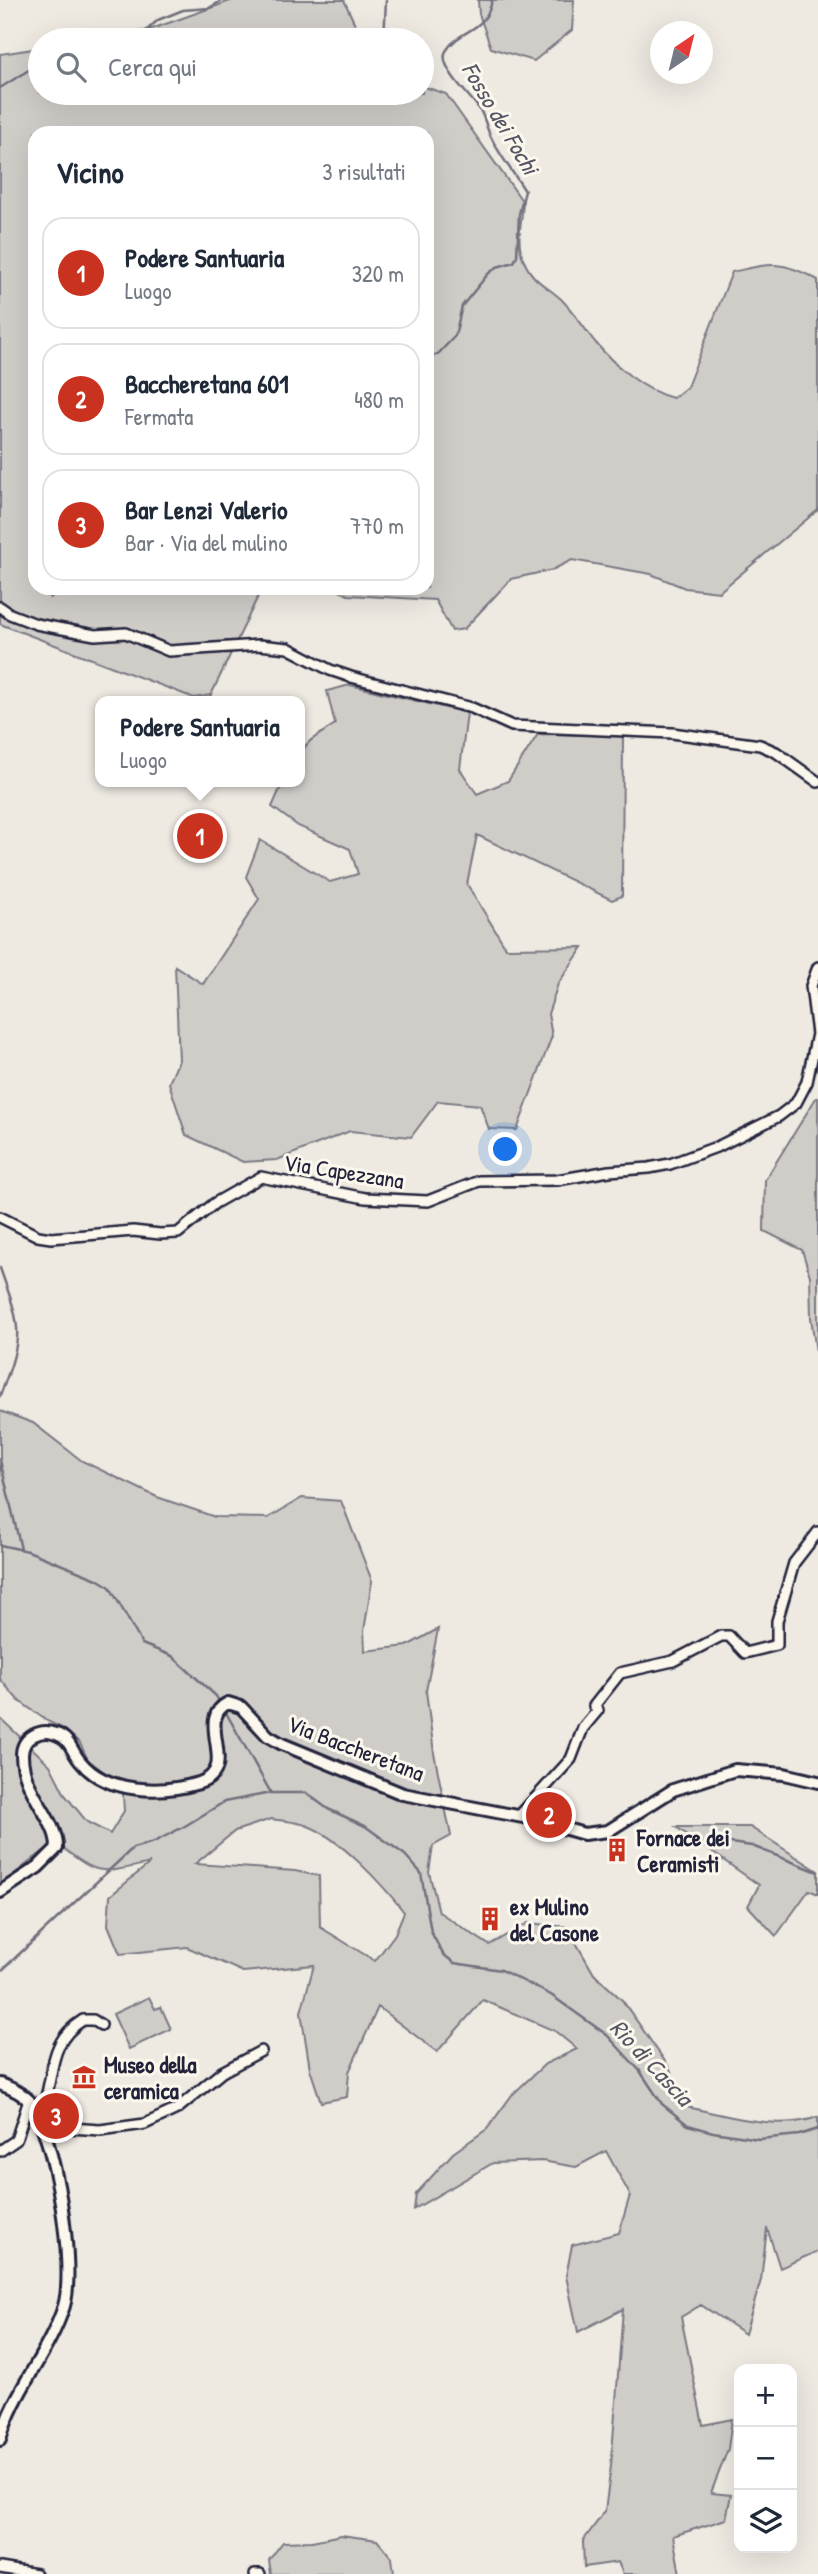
<!DOCTYPE html>
<html lang="it">
<head>
<meta charset="utf-8">
<style>
	body { margin:0; font-family:"Patrick Hand",sans-serif; background:#f2f2f3; color:#1f2937 }
	.controls { position:absolute; right:21px; bottom:21px; display:grid; overflow:hidden; border-radius:14px; box-shadow:0 7px 28px #0002 }
	.controls button { width:63px; height:63px; display:grid; place-items:center; padding:0; border:0; border-bottom:2px solid #e0e1e3; background:#fff; color:#1f2937; font:35px sans-serif }
	.compass { position:absolute; left:650px; top:21px; width:63px; height:63px; border-radius:50%; background:#fff; box-shadow:0 7px 28px #0002; rotate:35deg }
	.you { position:absolute; left:506px; top:1150px; width:24px; height:24px; margin:-18px; border:5px solid #fff; border-radius:50%; background:#1a73e8; box-shadow:0 0 0 10px #1a73e833 }
	.badge { display:grid; place-items:center; width:46px; height:46px; border-radius:50%; background:#c8321e; color:#fff; font-size:23px; font-weight:700 }
	.pin { position:absolute; translate:-50% -50%; border:4px solid #fff; box-shadow:0 2px 7px #0006 }
	.popup { position:absolute; left:95px; top:696px; width:210px; height:91px; box-sizing:border-box; display:grid; place-content:center; border-radius:14px; background:#fff; filter:drop-shadow(0 2px 5px #0005); font-size:23px; white-space:nowrap; color:#747a83 }
	.popup b { font-size:26px; color:#1f2937 }
	.popup::after { content:''; position:absolute; left:50%; top:100%; margin-left:-14px; border:14px solid transparent; border-top-color:#fff }
	.list { margin:0; padding:0; list-style:none }
	h2 { display:flex; justify-content:space-between; align-items:center; height:91px; margin:0; padding:0 28px; font-size:30px }
	h2 small { font-size:23px; font-weight:400; color:#747a83 }
	.list li { display:grid; grid-template-columns:46px 1fr auto; gap:21px; align-items:center; box-sizing:border-box; height:112px; margin:0 14px 14px; padding:0 14px; border:2px solid #e0e1e3; border-radius:21px }
	.list b { display:block; font-size:26px; white-space:nowrap }
	.list p { margin:0; font-size:23px; white-space:nowrap; color:#747a83 }
	.list em { font-size:23px; font-style:normal; color:#747a83 }
	.icon { flex:none; width:38px; height:38px; fill:none; stroke:currentColor; stroke-width:2; stroke-linecap:round; stroke-linejoin:round }
	.map { position:relative; flex:none; width:818px; height:2574px; overflow:hidden }
	.search { position:absolute; background:#fff; box-shadow:0 7px 28px #0002; left:28px; top:28px; width:406px; height:77px; display:flex; align-items:center; gap:18px; box-sizing:border-box; padding:0 24px; border-radius:38px; color:#747a83; font-size:26px }
	.panel { position:absolute; background:#fff; box-shadow:0 7px 28px #0002; left:28px; top:126px; width:406px; height:469px; border-radius:21px }
	.map>svg:first-child { display:block }
</style>
</head>
<body>
<div class="map">
<svg width="818" height="2574" viewBox="0 0 818 2574">
	<rect width="100%" height="100%" fill="#eeeae2"/>
	<filter id="ink" filterUnits="userSpaceOnUse"><feTurbulence type="fractalNoise" baseFrequency=".0143" numOctaves="2"/><feDisplacementMap in="SourceGraphic" scale="14" xChannelSelector="R" yChannelSelector="G"/><feConvolveMatrix kernelMatrix="1 2 1 2 8 2 1 2 1" color-interpolation-filters="sRGB"/></filter>
	<g filter="url(#ink)">
		<path fill="#d0cdc9" stroke="#797882" stroke-width="2" fill-rule="evenodd" d="M233 0H344L362 40H86L120 33 146 31Z
			M478 0H574L572 30 534 61 491 48 479 14Z
			M40 48V93H422V86L446 94 523 202C522 224 515 239 524 261 533 282 546 285 561 299 574 312 584 328 595 342 614 365 644 391 673 398L687 387 732 272C772 263 781 260 818 280V510L719 592 685 588 651 574 572 560 552 570 511 579 464 629 452 631 435 600 348 595 334 588H427V133H35V588H262L211 695 194 698 0 624V54Z
			M350 685 467 713 460 769 477 794 508 781 538 734 623 735 622 896 612 900 477 835 467 884 506 948 583 947 558 984 548 1014 552 1036 517 1130 489 1129 480 1105 438 1101 411 1137 350 1131 277 1160 243 1162 186 1135 169 1083 179 1060 175 966 203 984 259 899 246 877 260 840 330 882 358 874 350 849 298 826 272 807 283 782H300C300 741 303 746 335 724L327 691Z
			M816 1098H818V1365L811 1318 810 1276 802 1250 764 1231 765 1180Z
			M0 1411 33 1423 82 1461 157 1497 215 1517 268 1518 302 1498 341 1501 372 1581 364 1631 365 1651 407 1646 438 1629 426 1691 434 1753 451 1836 433 1846 429 1872 439 1912 489 1945 528 1923 567 1927 594 1974 622 2000 669 2067 687 2107C728 2116 777 2131 818 2117V2251L780 2268 767 2228 761 2280 745 2334 701 2305 681 2317 703 2425 732 2419 728 2449 711 2493 731 2495 726 2519 673 2536 680 2574H623L618 2562 584 2567 583 2541 605 2511 611 2466 623 2309 578 2332 566 2276 572 2245 619 2233 630 2195 606 2151 576 2167 542 2161 493 2163 414 2209 416 2194 453 2153 487 2129 512 2095 545 2064 577 2049 555 2031 483 2000 437 2052 378 2007 349 2072 347 2097 321 2102 310 2069 301 2012 314 1965 243 1972 187 1947 120 1954 108 1925 110 1896 150 1863C96 1875 98 1875 55 1842L0 1885V1718L50 1765 65 1795 87 1822 110 1834 124 1811 122 1779 107 1774 88 1760 80 1743 64 1729 47 1721 18 1700 0 1679ZM271 1819C283 1821 297 1821 308 1826 340 1838 383 1885 404 1912L395 1934 375 1961 320 1927 319 1876 295 1871 195 1864 235 1831Z
			M750 1827 818 1871V1894L809 1890 776 1936 748 1906 759 1885 676 1827Z
			M149 1997 155 2009 161 2007 171 2029 129 2049 113 2014Z
			M341 2535 377 2540 392 2558 394 2574H271L269 2560 283 2542 312 2541Z"/>
		<g fill="none" stroke-linecap="round" stroke-linejoin="round">
			<path stroke="#716f7c" stroke-width="2.5" d="M92 40 146 31 158 20 183 10 209 8 223 0
				M384 40 386 0
				M0 88 40 63
				M427 358 438 354 455 336 462 306 488 274 497 267 514 262 517 256 519 214 525 191C514 173 499 155 490 135 486 127 485 118 480 110 472 97 437 67 446 51 460 28 486 33 492 0
				M50 598 60 588
				M0 1268C7 1289 19 1316 17 1338 15 1358 7 1377 0 1396
				M0 1460 21 1549
				M0 1545 28 1551 97 1579 110 1587 142 1644 172 1656 216 1696 220 1703
				M224 1709 271 1793
				M708 1840 752 1846 818 1872
				M0 1972 133 1848 154 1842 185 1826 224 1802 271 1793H306L328 1809 365 1826 405 1855 421 1873 431 1932 443 1954 454 1963 501 1970 551 1995 607 2035 640 2071 662 2104 688 2125 713 2132 759 2139 799 2135 818 2129"/>
			<g stroke="#22223b" stroke-width="14">
				<path id="minor" d="M0 607 10 614 36 624 95 635 126 633 169 651 259 645 288 648 330 670 351 677 472 708 512 726 672 733 760 745 776 752 818 782
					M0 1217 38 1236 51 1238 133 1231 160 1234 178 1233 215 1203 261 1177 365 1198 428 1201 479 1181 557 1180 609 1171 649 1168 670 1164 719 1146 779 1116 796 1103 807 1082 817 1034 811 986 818 967
					M519 1816 571 1759 583 1728 598 1710 594 1706 620 1673 673 1661 721 1636H729L745 1653 777 1645V1621L794 1563 818 1532
					M39 2117C57 2081 43 2045 83 2020H93L101 2025
					M42 2126 100 2130 145 2124 177 2109 222 2072 261 2051
					M0 2151 16 2140 29 2100
					M0 2568 36 2574
					M255 2574H260"/>
			</g>
			<g stroke="#22223b" stroke-width="16">
				<path id="tertiary" d="M0 1892 38 1867 57 1848C58 1820 22 1792 22 1755 22 1737 41 1728 56 1734 70 1738 72 1752 80 1761 106 1794 162 1794 199 1783 242 1769 193 1720 228 1703L241 1707 268 1736 282 1744 403 1794 528 1818 584 1834 608 1831 673 1790 735 1770 784 1774 818 1782
					M0 2084C11 2088 24 2094 31 2103 55 2138 76 2266 64 2306 49 2353 13 2392 0 2440"/>
			</g>
			<use href="#minor" stroke="#fbf7ec" stroke-width="9"/>
			<use href="#tertiary" stroke="#fbf7ec" stroke-width="10"/>
		</g>
	</g>
	<defs>
		<g id="building-bare" transform="scale(1.89)"><path d="M-4-6H4V6H1V3H-1V6H-4ZM-2.5-4.3h1.7v1.8h-1.7ZM.8-4.3h1.7v1.8H.8ZM-2.5-1h1.7V.8h-1.7ZM.8-1h1.7V.8H.8Z" fill="#c8321e" stroke="#fbf7ec" stroke-width="2.5" paint-order="stroke"/></g>
		<g id="museum-bare" transform="scale(1.89)"><path d="M0-6L6-3V-2H-6V-3ZM-5-1h2V3h-2ZM-1-1h2V3h-2ZM3-1h2V3H3ZM-6 4H6V6H-6Z" fill="#c8321e" stroke="#fbf7ec" stroke-width="2.5" paint-order="stroke"/></g>
	</defs>
	<g fill-rule="evenodd">
		<use href="#building-bare" x="617" y="1850"/>
		<use href="#building-bare" x="490" y="1919"/>
		<use href="#museum-bare" x="84" y="2077"/>
	</g>
	<g text-anchor="middle" dominant-baseline="central" stroke-width="6" stroke-linejoin="round" paint-order="stroke">
		<g font-size="23" fill="#22223b" stroke="#fbf7ec">
			<text transform="translate(344 1171) rotate(9)">Via Capezzana</text>
			<text transform="translate(356 1748) rotate(21)">Via Baccheretana</text>
		</g>
		<g font-size="23" font-weight="bold" fill="#22223b" stroke="#fbf7ec" text-anchor="start">
			<text x="637" y="1837">Fornace dei<tspan x="637" dy="26">Ceramisti</tspan></text>
			<text x="510" y="1906">ex Mulino<tspan x="510" dy="26">del Casone</tspan></text>
			<text x="104" y="2064">Museo della<tspan x="104" dy="26">ceramica</tspan></text>
		</g>
		<g font-size="24" font-style="italic" fill="#575666" stroke="#fbf7ec">
			<text transform="translate(501 118) rotate(59)">Fosso dei Fochi</text>
			<text transform="translate(652 2062) rotate(47)">Rio di Cascia</text>
		</g>
	</g>
</svg>
<div class="controls">
<button>+</button>
<button>−</button>
<button><svg class="icon" aria-label="layers" viewBox="0 0 24 24"><path d="M12 4l9 5-9 5-9-5zM3 14l9 5 9-5"/></svg></button>
</div>
<svg class="compass" viewBox="-18 -18 36 36"><path d="M0-13l5 13h-10z" fill="#e53935"/><path d="M0 13l5-13h-10z" fill="#747a83"/></svg>
<div class="you"></div>
<div class="pin badge" style="left:200px;top:836px">1</div>
<div class="popup"><b>Podere Santuaria</b>Luogo</div>
<div class="pin badge" style="left:549px;top:1815px">2</div>
<div class="pin badge" style="left:56px;top:2116px">3</div>
<div class="search"><svg class="icon" aria-label="search" viewBox="0 0 24 24"><circle cx="10" cy="10" r="6"/><path d="M15 15l6 6"/></svg>Cerca qui</div>
<section class="panel">
<h2>Vicino<small>3 risultati</small></h2>
<ul class="list">
<li><span class="badge">1</span><div><b>Podere Santuaria</b><p>Luogo</p></div><em>320 m</em></li>
<li><span class="badge">2</span><div><b>Baccheretana 601</b><p>Fermata</p></div><em>480 m</em></li>
<li><span class="badge">3</span><div><b>Bar Lenzi Valerio</b><p>Bar · Via del mulino</p></div><em>770 m</em></li>
</ul>
</section>
</div>
</body>
</html>
